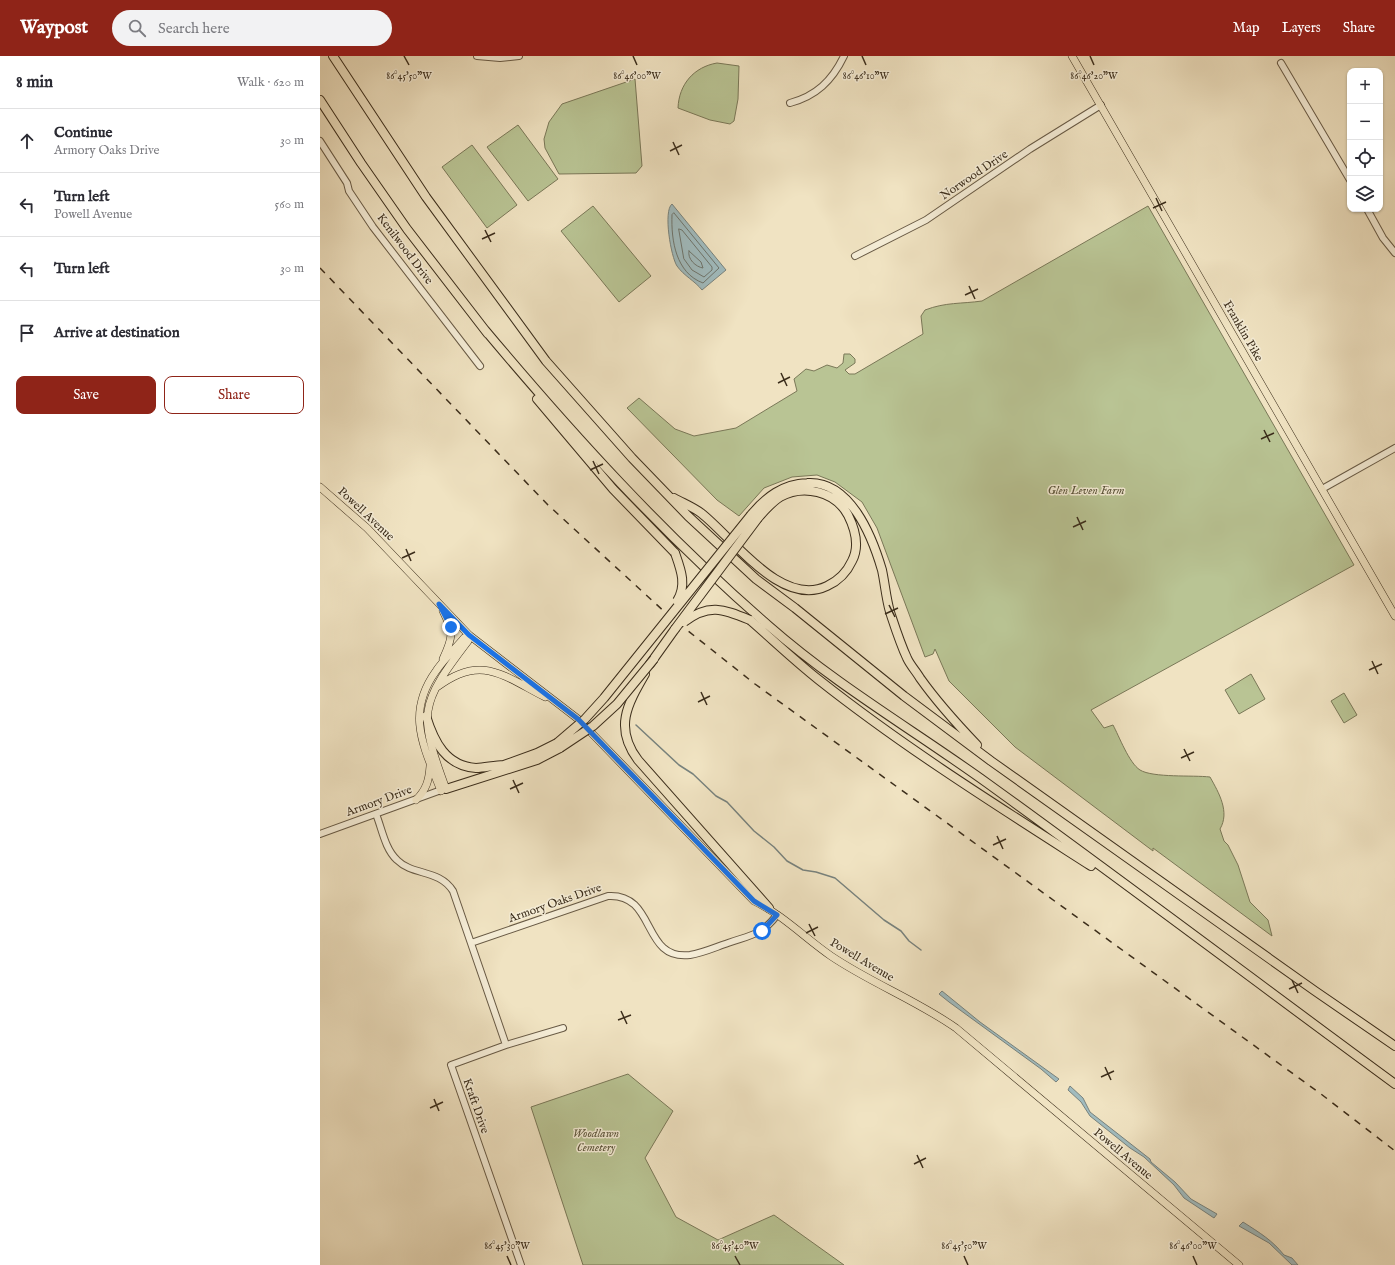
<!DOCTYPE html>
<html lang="en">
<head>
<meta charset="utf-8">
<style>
	body { margin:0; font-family:"IM FELL English",serif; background:#f2f2f3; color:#2b2b33 }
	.controls { position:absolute; right:12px; top:12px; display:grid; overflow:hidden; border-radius:8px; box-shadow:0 1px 3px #0004 }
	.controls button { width:36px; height:36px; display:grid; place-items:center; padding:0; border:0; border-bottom:1px solid #e1e1e2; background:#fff; color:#2b2b33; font:20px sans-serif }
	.stop { position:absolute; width:12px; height:12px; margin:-9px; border:3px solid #1a73e8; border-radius:50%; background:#fff }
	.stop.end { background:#1a73e8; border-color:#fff; box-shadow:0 1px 4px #0008 }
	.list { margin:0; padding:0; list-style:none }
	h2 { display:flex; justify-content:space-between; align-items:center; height:52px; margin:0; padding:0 16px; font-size:17px }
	h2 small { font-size:13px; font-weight:400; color:#7c7c81 }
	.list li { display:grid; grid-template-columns:26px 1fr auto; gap:12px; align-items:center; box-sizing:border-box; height:64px; padding:0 16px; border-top:1px solid #e1e1e2 }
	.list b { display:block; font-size:15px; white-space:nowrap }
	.list p { margin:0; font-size:13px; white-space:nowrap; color:#7c7c81 }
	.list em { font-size:13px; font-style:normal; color:#7c7c81 }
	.actions { display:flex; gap:8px; padding:12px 16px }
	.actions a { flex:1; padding:9px 0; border:1px solid #8f2418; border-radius:8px; text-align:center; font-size:14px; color:#8f2418 }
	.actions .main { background:#8f2418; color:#fff }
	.icon { flex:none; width:22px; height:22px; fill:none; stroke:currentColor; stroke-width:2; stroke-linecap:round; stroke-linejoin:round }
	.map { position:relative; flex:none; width:1075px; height:1209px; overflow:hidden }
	header { display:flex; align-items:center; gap:24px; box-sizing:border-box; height:56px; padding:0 20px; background:#8f2418; color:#fff }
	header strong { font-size:19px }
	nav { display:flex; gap:22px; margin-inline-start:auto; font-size:14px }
	.search { width:280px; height:36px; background:#f2f2f3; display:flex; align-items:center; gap:10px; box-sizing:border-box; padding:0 14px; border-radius:22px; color:#7c7c81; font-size:15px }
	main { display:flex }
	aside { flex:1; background:#fff }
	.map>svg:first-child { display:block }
</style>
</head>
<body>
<header>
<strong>Waypost</strong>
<div class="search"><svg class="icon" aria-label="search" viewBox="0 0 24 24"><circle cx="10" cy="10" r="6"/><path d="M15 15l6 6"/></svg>Search here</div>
<nav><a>Map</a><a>Layers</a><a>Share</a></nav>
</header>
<main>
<aside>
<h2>8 min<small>Walk · 620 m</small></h2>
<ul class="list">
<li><svg class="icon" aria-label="ahead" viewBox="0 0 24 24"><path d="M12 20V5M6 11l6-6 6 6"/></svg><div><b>Continue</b><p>Armory Oaks Drive</p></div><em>30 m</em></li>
<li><svg class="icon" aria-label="left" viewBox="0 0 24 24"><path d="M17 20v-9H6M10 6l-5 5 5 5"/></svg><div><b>Turn left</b><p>Powell Avenue</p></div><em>560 m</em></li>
<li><svg class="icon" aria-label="left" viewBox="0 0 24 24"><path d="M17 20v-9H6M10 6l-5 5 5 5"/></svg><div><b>Turn left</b></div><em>30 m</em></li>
<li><svg class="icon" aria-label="arrive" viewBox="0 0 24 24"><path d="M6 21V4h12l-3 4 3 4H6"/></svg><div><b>Arrive at destination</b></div></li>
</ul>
<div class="actions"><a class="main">Save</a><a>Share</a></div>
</aside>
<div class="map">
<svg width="1075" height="1209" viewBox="0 0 1075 1209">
	<rect width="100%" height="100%" fill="#f0e3c2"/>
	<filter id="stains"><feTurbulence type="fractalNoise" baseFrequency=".005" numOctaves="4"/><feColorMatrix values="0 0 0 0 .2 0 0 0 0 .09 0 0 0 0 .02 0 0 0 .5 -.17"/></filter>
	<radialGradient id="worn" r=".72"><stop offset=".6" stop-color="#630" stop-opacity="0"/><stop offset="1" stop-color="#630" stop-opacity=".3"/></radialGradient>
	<path fill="#b9c494" stroke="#7a7858" d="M397 7 419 10 418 43 414 65 410 68 390 64 358 52C359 28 374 11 397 7Z
		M315 23 322 110 316 117 239 118 225 92 224 83 229 66 242 48Z
		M198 69 238 123 208 145 167 91Z
		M152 89 197 149 167 172 122 111Z
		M273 150 331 220 299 246 241 175Z
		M828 150 1034 509 771 654 784 672 793 669C799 680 809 707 820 714 833 722 873 719 890 721 899 737 910 756 900 773L904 785 908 789 918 809 930 846 948 864 952 880 833 792V795L695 691 629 625 615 593 613 598 605 601 557 472 542 446 515 426 497 419 472 421 444 432 419 460 397 444 307 352 319 342 355 373 374 380 416 372 477 335 474 323 486 313 494 315 507 309 517 312 523 307 524 298H530L535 303V307L525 314 529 318H535L603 278 601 260 605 254C626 246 641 248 662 245Z
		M931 618 945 643 919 658 905 634Z
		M1024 637 1037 659 1024 667 1011 645Z
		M308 1018 353 1055 325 1102 356 1161 398 1184 454 1159 524 1209H263L211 1051Z"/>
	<path fill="#a0bbbe" stroke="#78827d" d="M352 148 406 214 382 234C375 225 364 220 357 210 351 201 343 155 352 148Z
		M622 935 660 966 739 1023 736 1026 721 1013 629 946 619 938Z
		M750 1030 763 1042 770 1056 830 1103 831 1106 855 1126 871 1143 897 1158 894 1162 864 1142 854 1129 824 1101 810 1092 770 1060 761 1046 748 1034Z
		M923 1166C940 1177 952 1184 964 1199L972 1202 978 1209H972L949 1187 919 1170Z"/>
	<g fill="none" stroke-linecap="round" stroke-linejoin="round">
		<path stroke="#6e746c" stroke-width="1" d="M354 157 399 212 383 227C356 217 351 185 352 159Z
			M359 173 362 174 392 211V214L384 221 372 214 364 203Z
			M369 195 381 206 383 212C376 211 367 203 369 195Z"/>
		<path stroke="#78827d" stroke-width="1.5" d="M316 669 359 709 373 718 396 740 407 746 434 775 454 791 467 805 483 814 496 816 515 822 564 864 581 875 589 885 601 894"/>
		<g stroke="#685a45" stroke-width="8">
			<path id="minor" d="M157 0 180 2 199 0
				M961 7 1030 124
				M470 47C496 40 512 25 524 0
				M0 85 27 127 29 135 53 171 160 310
				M1047 153 1063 182 1075 197
				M535 200 606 164 710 93 781 49
				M1002 433 1075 392
				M56 758C62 773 65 793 77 804 93 820 119 813 133 835L186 989
				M0 778 124 733
				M151 887 288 840C337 837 321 905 370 899 383 897 396 891 408 887 431 879 442 879 457 859
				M201 1209 131 1009 186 989 243 972"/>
		</g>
		<g stroke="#3b2d1b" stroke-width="8">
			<path id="major" d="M752 0 1075 560
				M0 431 47 472 149 579 258 663 434 845C463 859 485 882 511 900 551 927 596 944 636 972L919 1209
				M123 555C134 577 133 581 123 603
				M117 631C161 598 182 619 225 641
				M126 733C98 657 99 649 148 585L149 579
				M121 735C104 691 85 658 116 615 124 603 135 593 144 582L149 579
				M96 744C106 734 109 725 110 710"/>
		</g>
		<g stroke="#3b2d1b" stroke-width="10">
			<path id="highway" d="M13 0 106 141 226 305 312 402 368 460 436 523 475 552 584 640 671 705 995 935 1075 990
				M0 44 41 107 87 173 168 278
				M165 274C254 380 344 479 449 570 516 629 595 675 667 727 804 826 939 928 1075 1028
				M217 343 293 433 355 497
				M354 442C363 447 373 451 381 457 413 482 461 552 507 530 518 525 527 516 532 505 540 490 535 473 528 459 515 435 483 428 460 441 452 446 444 455 438 462
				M431 459C446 441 463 428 487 427 530 424 552 480 562 514 565 528 566 542 570 556 575 571 580 587 587 602 590 609 596 615 600 622 617 646 636 667 657 689
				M430 564C453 584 475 605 499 624 585 692 679 751 771 810
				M330 608 355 573
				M325 618C307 649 294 672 318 704L449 852
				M106 660C114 686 126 710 156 712 165 712 174 709 184 709
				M181 710 217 697 237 687
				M126 733 217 704 240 692"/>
		</g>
		<use href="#minor" stroke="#f5edd7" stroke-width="6"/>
		<use href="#major" stroke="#f0e3c2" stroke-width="7"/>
		<use href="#highway" stroke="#f0e3c2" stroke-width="8"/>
		<path stroke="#3b2d1b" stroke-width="1.5" stroke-dasharray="7 7" stroke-linecap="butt" d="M0 212 228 449 348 559 435 628 1001 1038 1075 1095"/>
		<g stroke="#3b2d1b" stroke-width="10" stroke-linecap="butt">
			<path id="highway-bridge" d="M355 497C361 514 367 529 357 545
				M364 566C389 547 403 553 430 564
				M355 573 438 462
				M237 687 265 663 284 642 431 459
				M240 692 273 670 297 648 334 603"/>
		</g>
		<use href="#highway-bridge" stroke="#f0e3c2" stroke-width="8"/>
	</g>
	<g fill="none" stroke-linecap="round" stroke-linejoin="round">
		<path stroke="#1a73e8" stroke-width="5" d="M131 571 119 548 149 579 258 663 434 845 457 859 442 875"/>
	</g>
	<path fill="none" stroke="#3b2d1b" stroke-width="1.5" d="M84 0 89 9M313 0 317 9M542 0 546 9M770 0 774 9M353 86 359 99M350 95 362 89M836 142 842 155M833 152 846 146M165 174 171 186M162 183 175 177M649 230 655 243M645 239 658 233M461 317 467 330M458 327 470 321M944 374 950 386M941 383 954 377M273 405 279 418M270 414 283 408M757 461 763 474M753 471 766 465M86 493 91 505M82 502 95 496M569 549 575 561M565 558 578 552M1052 605 1058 618M1049 614 1062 608M381 636 387 649M378 646 390 640M864 693 870 705M861 702 874 696M193 724 199 737M190 733 203 727M677 780 683 793M673 789 686 783M489 868 495 880M486 877 498 871M972 924 978 937M969 933 982 927M301 955 307 968M298 964 311 959M785 1011 791 1024M781 1021 794 1015M114 1043 119 1055M110 1052 123 1046M597 1099 603 1112M594 1108 606 1102M187 1200 191 1209M415 1200 420 1209M644 1200 648 1209M873 1200 877 1209"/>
	<g text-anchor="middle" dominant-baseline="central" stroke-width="3" stroke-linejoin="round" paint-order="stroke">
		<g font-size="12" fill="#3b2d1b" stroke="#f5edd7">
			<text transform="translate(654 119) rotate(-34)">Norwood Drive</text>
			<text transform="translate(85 193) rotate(53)">Kenilwood Drive</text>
			<text transform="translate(923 275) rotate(60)">Franklin Pike</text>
			<text transform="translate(46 458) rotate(43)">Powell Avenue</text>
			<text transform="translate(59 745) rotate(-20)">Armory Drive</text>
			<text transform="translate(235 847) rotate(-19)">Armory Oaks Drive</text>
			<text transform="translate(542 904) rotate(31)">Powell Avenue</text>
			<text transform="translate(156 1050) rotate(71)">Kraft Drive</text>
			<text transform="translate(803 1098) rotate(40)">Powell Avenue</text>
		</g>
		<g font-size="12" font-style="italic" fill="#5a5339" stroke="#f5edd7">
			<text x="766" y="434">Glen Leven Farm</text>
			<text x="276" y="1077">Woodlawn<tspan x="276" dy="14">Cemetery</tspan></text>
		</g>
	</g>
	<g font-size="10" text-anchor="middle" fill="#3b2d1b" stroke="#f5edd7" stroke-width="3" stroke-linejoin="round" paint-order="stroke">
		<text x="89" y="23">86°45'50"W</text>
		<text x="317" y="23">86°46'00"W</text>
		<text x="546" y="23">86°46'10"W</text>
		<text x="774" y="23">86°46'20"W</text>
		<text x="187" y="1193">86°45'30"W</text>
		<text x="415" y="1193">86°45'40"W</text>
		<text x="644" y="1193">86°45'50"W</text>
		<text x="873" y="1193">86°46'00"W</text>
	</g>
	<rect width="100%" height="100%" filter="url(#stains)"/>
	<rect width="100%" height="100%" fill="url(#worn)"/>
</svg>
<div class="controls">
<button>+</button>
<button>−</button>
<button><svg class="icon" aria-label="locate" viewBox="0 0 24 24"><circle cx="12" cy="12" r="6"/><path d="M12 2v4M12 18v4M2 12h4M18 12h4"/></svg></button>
<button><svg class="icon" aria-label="layers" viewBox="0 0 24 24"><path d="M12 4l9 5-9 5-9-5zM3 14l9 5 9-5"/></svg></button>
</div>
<div class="stop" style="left:442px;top:875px"></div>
<div class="stop end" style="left:131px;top:571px"></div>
</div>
</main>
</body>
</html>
